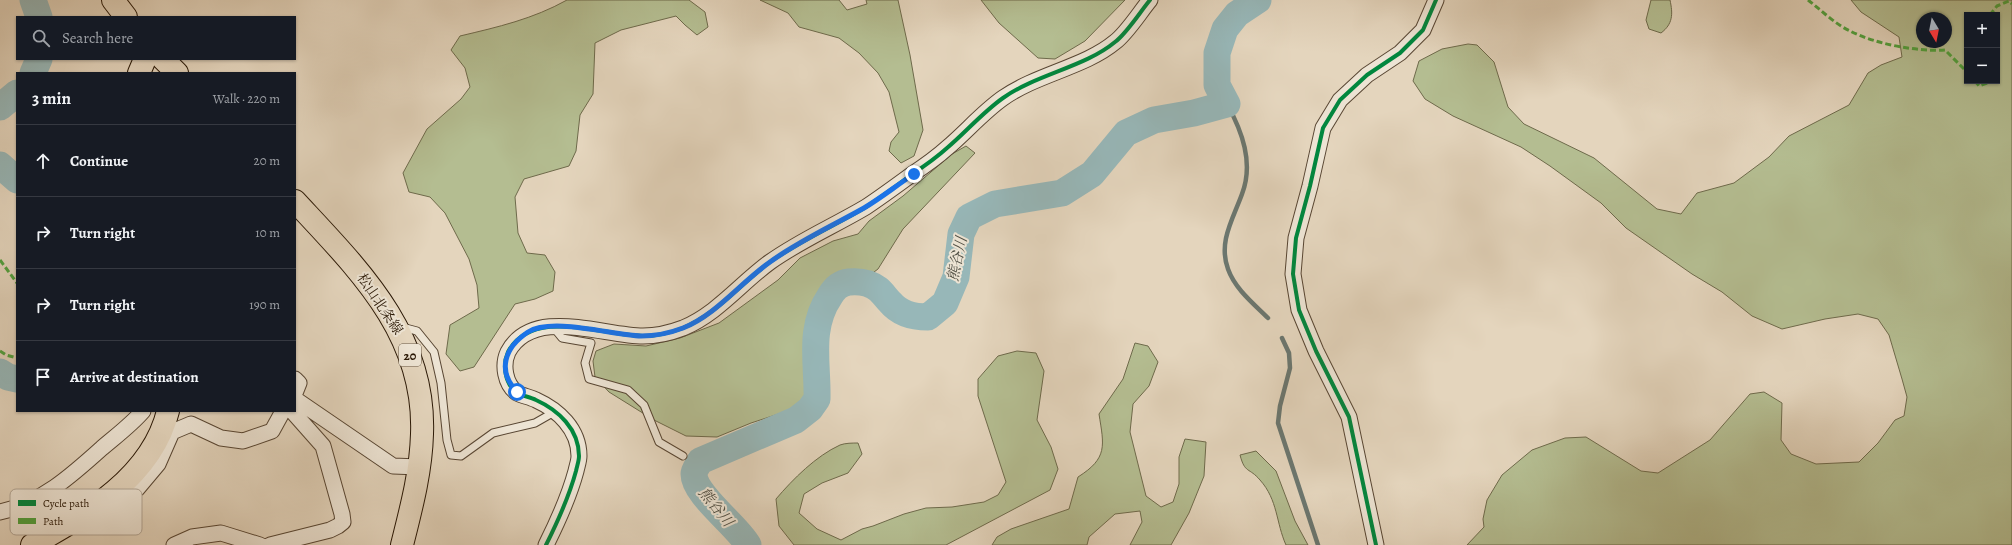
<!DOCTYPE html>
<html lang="en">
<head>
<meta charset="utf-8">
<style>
	body { margin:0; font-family:Alegreya,"Noto Serif JP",serif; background:#20242c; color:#f1f3f6 }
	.controls { position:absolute; right:12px; top:12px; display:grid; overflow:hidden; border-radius:0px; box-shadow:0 1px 3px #0004 }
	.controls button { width:36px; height:36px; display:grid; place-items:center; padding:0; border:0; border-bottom:1px solid #363941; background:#171b24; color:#f1f3f6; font:20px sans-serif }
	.compass { position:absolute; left:1916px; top:12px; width:36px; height:36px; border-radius:50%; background:#171b24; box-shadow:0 1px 3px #0004; rotate:170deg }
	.stop { position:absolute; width:12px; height:12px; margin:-9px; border:3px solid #1a73e8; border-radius:50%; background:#fff }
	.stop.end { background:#1a73e8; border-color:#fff; box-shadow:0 1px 4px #0008 }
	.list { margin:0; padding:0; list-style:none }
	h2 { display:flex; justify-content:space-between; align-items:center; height:52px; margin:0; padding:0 16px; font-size:17px }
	h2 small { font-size:13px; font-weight:400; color:#9ea1a6 }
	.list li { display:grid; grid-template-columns:26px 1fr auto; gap:12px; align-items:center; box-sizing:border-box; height:72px; padding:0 16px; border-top:1px solid #363941 }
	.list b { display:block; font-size:15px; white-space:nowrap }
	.list em { font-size:13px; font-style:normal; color:#9ea1a6 }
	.icon { flex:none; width:22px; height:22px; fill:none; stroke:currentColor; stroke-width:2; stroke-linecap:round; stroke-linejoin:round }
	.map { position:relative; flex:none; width:2012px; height:545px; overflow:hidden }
	.search { position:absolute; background:#171b24; box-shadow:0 1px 3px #0004; left:16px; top:16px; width:280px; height:44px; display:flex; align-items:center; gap:10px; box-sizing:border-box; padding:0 14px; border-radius:0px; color:#9ea1a6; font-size:15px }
	.panel { position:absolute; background:#171b24; box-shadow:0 1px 3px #0004; left:16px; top:72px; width:280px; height:340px; border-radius:0px }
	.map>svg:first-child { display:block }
</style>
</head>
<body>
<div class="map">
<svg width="2012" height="545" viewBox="0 0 2012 545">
	<rect width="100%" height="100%" fill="#e4d5bd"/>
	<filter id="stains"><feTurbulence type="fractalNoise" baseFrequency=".005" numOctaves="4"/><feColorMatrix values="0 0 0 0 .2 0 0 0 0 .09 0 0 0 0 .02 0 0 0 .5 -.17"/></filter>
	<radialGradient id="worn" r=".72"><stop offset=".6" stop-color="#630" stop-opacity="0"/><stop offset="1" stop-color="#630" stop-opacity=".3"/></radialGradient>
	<path fill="#b4bd91" stroke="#6e6a4b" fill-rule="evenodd" d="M567 0H689L705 12 708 27 697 35 685 25 676 16 621 30 595 43 593 94 580 115 576 151 569 166 524 179 515 197 518 233 527 253 545 255 555 272 553 291 535 299 515 304 474 367 460 371 446 354 450 325 479 308 477 285 469 259 445 213 430 197 409 192 403 173 427 129 461 99 470 87 465 68 451 50 460 36C498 27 533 19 567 0Z
		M760 0H839L847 10 867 4 866 0H898L910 55 923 130 914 156 901 163 889 151 891 142 899 132 889 92 878 73 859 53 839 38 799 27 788 13Z
		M981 0H1125L1085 41 1055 59 1038 58 999 23Z
		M1651 0H1670C1673 14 1673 24 1661 33L1649 29 1646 20Z
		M1851 0H2012V545H1467L1484 527 1483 519 1487 500 1502 475 1532 450 1565 438 1586 437 1641 471 1658 473 1710 440 1750 394 1764 392 1782 403 1781 440 1791 454 1816 464 1859 462 1878 443 1895 420 1904 416 1907 397 1902 379 1889 335 1878 319 1858 314 1825 319 1782 329 1752 316 1722 292 1692 274 1626 228 1601 203 1550 166 1521 147 1453 116 1425 99 1413 81 1419 61 1442 49 1468 44 1477 45 1494 62 1508 107 1524 124 1594 158 1657 209 1681 214 1697 193 1734 183 1769 157 1789 136 1849 105 1868 73 1881 65 1902 57 1899 37 1861 12ZM1967 15H1997V81H1967ZM1922 18H1946V42H1922Z
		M966 146 975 153 903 229 878 269 849 291 831 310 817 347 811 392 794 409 751 423 717 437 686 436 654 420 609 392 595 377 593 361 596 351 614 344 646 346 680 338 719 323 778 280 800 258 833 241 858 234 869 221 903 196 952 154Z
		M1135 343 1148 346 1158 362 1149 386 1133 404 1130 432 1146 496 1161 507 1173 502 1179 484V457L1185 439 1206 442 1204 476 1189 513 1171 545H1130L1142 522 1140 511 1115 514 1089 537 1087 545H992L997 537 1011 529 1069 509 1078 477C1108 458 1104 446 1099 414L1123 379Z
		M1017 351 1036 353 1044 371 1037 420 1051 447 1058 469 1050 490 946 545H794L779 526 776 499C793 479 816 456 840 445 845 443 853 443 858 443L862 454 848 473 822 483 804 494 799 513 817 529 841 540 862 529 873 526 904 514 926 508 952 507 984 502 998 495 1006 482 978 396V379L998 356Z
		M1256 451 1276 471 1295 521 1308 545H1286C1276 523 1278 500 1260 480 1249 467 1245 474 1240 455Z"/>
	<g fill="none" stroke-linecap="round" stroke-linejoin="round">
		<path stroke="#6b7770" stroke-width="4.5" d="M1227 104C1242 131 1254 163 1242 194 1233 219 1218 242 1228 269 1235 289 1254 304 1268 318
			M1282 338 1289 353 1290 368 1280 406 1278 423 1318 545"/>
		<path stroke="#97b7b8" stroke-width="27" d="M33 0 39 17
			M33 73 39 59
			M0 107 17 93
			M0 165 17 180
			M0 372 8 377 17 379
			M748 545C737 525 694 495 694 474 694 470 698 465 700 461L796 420 810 409 817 399C818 364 808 328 830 296 834 289 840 283 849 282 859 281 869 282 878 289 882 292 886 298 890 302 900 314 913 317 928 317L945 303 956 277 961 234 969 217 995 204 1062 193 1092 174 1126 133 1154 120 1194 113 1227 104 1217 85V53L1225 29 1237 14 1258 0"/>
		<g stroke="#584633" stroke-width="9">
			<path id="service" d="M402 327 417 331 434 352 441 383 447 440 451 455 461 456 493 433 535 423 556 411
				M553 327 562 338 591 343 585 363 589 379 628 390 644 405 659 442 683 456"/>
		</g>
		<g stroke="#584633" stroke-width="17">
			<path id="minor" d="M295 379 299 383 295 393
				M295 399 393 466 419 467
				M137 489 158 464 172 432 191 424 221 438 243 441 272 431 283 411
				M0 512C41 503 71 476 102 448 116 436 131 425 143 411
				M174 545 192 537 221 533 260 545
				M270 545 330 530 338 526 343 522 342 514 323 446 292 411
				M546 545C558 521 569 497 576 471 577 466 579 461 579 456 579 429 558 410 536 400 530 397 523 396 517 393 505 384 502 365 508 352 533 306 603 336 643 336 657 336 670 333 683 328 717 314 741 283 770 262 801 240 834 226 866 207 881 197 896 186 911 175 923 167 936 158 947 148 966 132 983 112 1003 98 1037 74 1085 67 1115 42 1127 33 1140 12 1150 0
				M1376 545 1349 417 1316 351 1299 310 1293 274 1296 238 1310 186 1323 128 1340 100 1367 75 1400 53 1423 30 1436 0"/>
		</g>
		<g stroke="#291705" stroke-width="24">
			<path id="primary" d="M113 0 126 17
				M163 59 177 73
				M139 73 145 59
				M295 201C358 269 426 334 422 434 421 472 411 509 402 545
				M32 545C87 514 152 477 168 411"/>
		</g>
		<use href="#service" stroke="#ede4d4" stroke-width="7"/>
		<use href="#minor" stroke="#ede4d4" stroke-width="15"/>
		<use href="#primary" stroke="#e4d5bd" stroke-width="22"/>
		<path stroke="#51a13d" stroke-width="3" stroke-dasharray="6 3" stroke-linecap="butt" d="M1808 0C1821 10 1835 24 1850 31 1875 44 1918 52 1945 50L1967 72
			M1990 15 1997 6 2009 1 2012 4
			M1997 65V66
			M1975 81 1979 86 1993 81
			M0 260 17 283
			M0 351 6 355 17 358"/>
		<g stroke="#ede4d4" stroke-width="6">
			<path id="cycleway" d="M546 545C558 521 569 497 576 471 577 466 579 461 579 456 579 429 558 410 536 400 530 397 523 396 517 393 505 384 502 365 508 352 533 306 603 336 643 336 657 336 670 333 683 328 717 314 741 283 770 262 801 240 834 226 866 207 881 197 896 186 911 175 923 167 936 158 947 148 966 132 983 112 1003 98 1037 74 1085 67 1115 42 1127 33 1140 12 1150 0
				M1376 545 1349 417 1316 351 1299 310 1293 274 1296 238 1310 186 1323 128 1340 100 1367 75 1400 53 1423 30 1436 0"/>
		</g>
		<use href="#cycleway" stroke="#00873e" stroke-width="4"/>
	</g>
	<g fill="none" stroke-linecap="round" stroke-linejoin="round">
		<path stroke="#1a73e8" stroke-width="5" d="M517 392C497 371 504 348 528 332 552 317 612 335 641 336 655 336 670 333 683 328 716 315 740 283 770 262 799 241 832 226 864 208 881 198 897 185 914 174"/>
	</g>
	<g text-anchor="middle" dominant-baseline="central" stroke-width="4" stroke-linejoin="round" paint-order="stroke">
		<rect fill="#ede4d4" stroke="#645443" stroke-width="1" x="399" y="344" width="22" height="22" rx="3"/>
		<g font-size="13" font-weight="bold" fill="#291705">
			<text x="410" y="355">20</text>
		</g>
		<g font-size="14" fill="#291705" stroke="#ede4d4">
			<text transform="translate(380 304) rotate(56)">松山北条線</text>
		</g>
		<g font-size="15" font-style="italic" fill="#504f44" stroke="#ede4d4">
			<text transform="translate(957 259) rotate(-78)">熊谷川</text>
			<text transform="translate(716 507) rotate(51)">熊谷川</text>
		</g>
	</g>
	<rect x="10" y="489" width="132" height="46" rx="6" fill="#ede4d4" stroke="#b2a696" stroke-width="1"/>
	<rect x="18" y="500" width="18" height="6" fill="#00873e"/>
	<rect x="18" y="518" width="18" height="6" fill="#51a13d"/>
	<g font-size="11" fill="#291705">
		<text x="43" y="507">Cycle path</text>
		<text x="43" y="525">Path</text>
	</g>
	<rect width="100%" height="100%" filter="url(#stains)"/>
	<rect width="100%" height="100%" fill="url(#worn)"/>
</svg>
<div class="controls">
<button>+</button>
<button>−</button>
</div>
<svg class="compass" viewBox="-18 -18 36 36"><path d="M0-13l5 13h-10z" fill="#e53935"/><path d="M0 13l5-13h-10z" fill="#9ea1a6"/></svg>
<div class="stop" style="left:517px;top:392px"></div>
<div class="stop end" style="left:914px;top:174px"></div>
<div class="search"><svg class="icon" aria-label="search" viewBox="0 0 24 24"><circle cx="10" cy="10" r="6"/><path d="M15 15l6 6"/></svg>Search here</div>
<section class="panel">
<h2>3 min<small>Walk · 220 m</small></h2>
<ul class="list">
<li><svg class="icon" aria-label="ahead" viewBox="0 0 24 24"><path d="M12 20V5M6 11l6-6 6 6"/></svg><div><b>Continue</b></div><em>20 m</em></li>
<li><svg class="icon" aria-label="right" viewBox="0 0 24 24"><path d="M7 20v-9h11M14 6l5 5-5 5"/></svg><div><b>Turn right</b></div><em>10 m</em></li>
<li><svg class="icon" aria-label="right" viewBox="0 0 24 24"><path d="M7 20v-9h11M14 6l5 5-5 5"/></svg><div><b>Turn right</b></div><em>190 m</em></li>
<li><svg class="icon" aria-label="arrive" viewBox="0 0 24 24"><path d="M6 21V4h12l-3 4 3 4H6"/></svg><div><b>Arrive at destination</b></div></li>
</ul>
</section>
</div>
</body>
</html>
